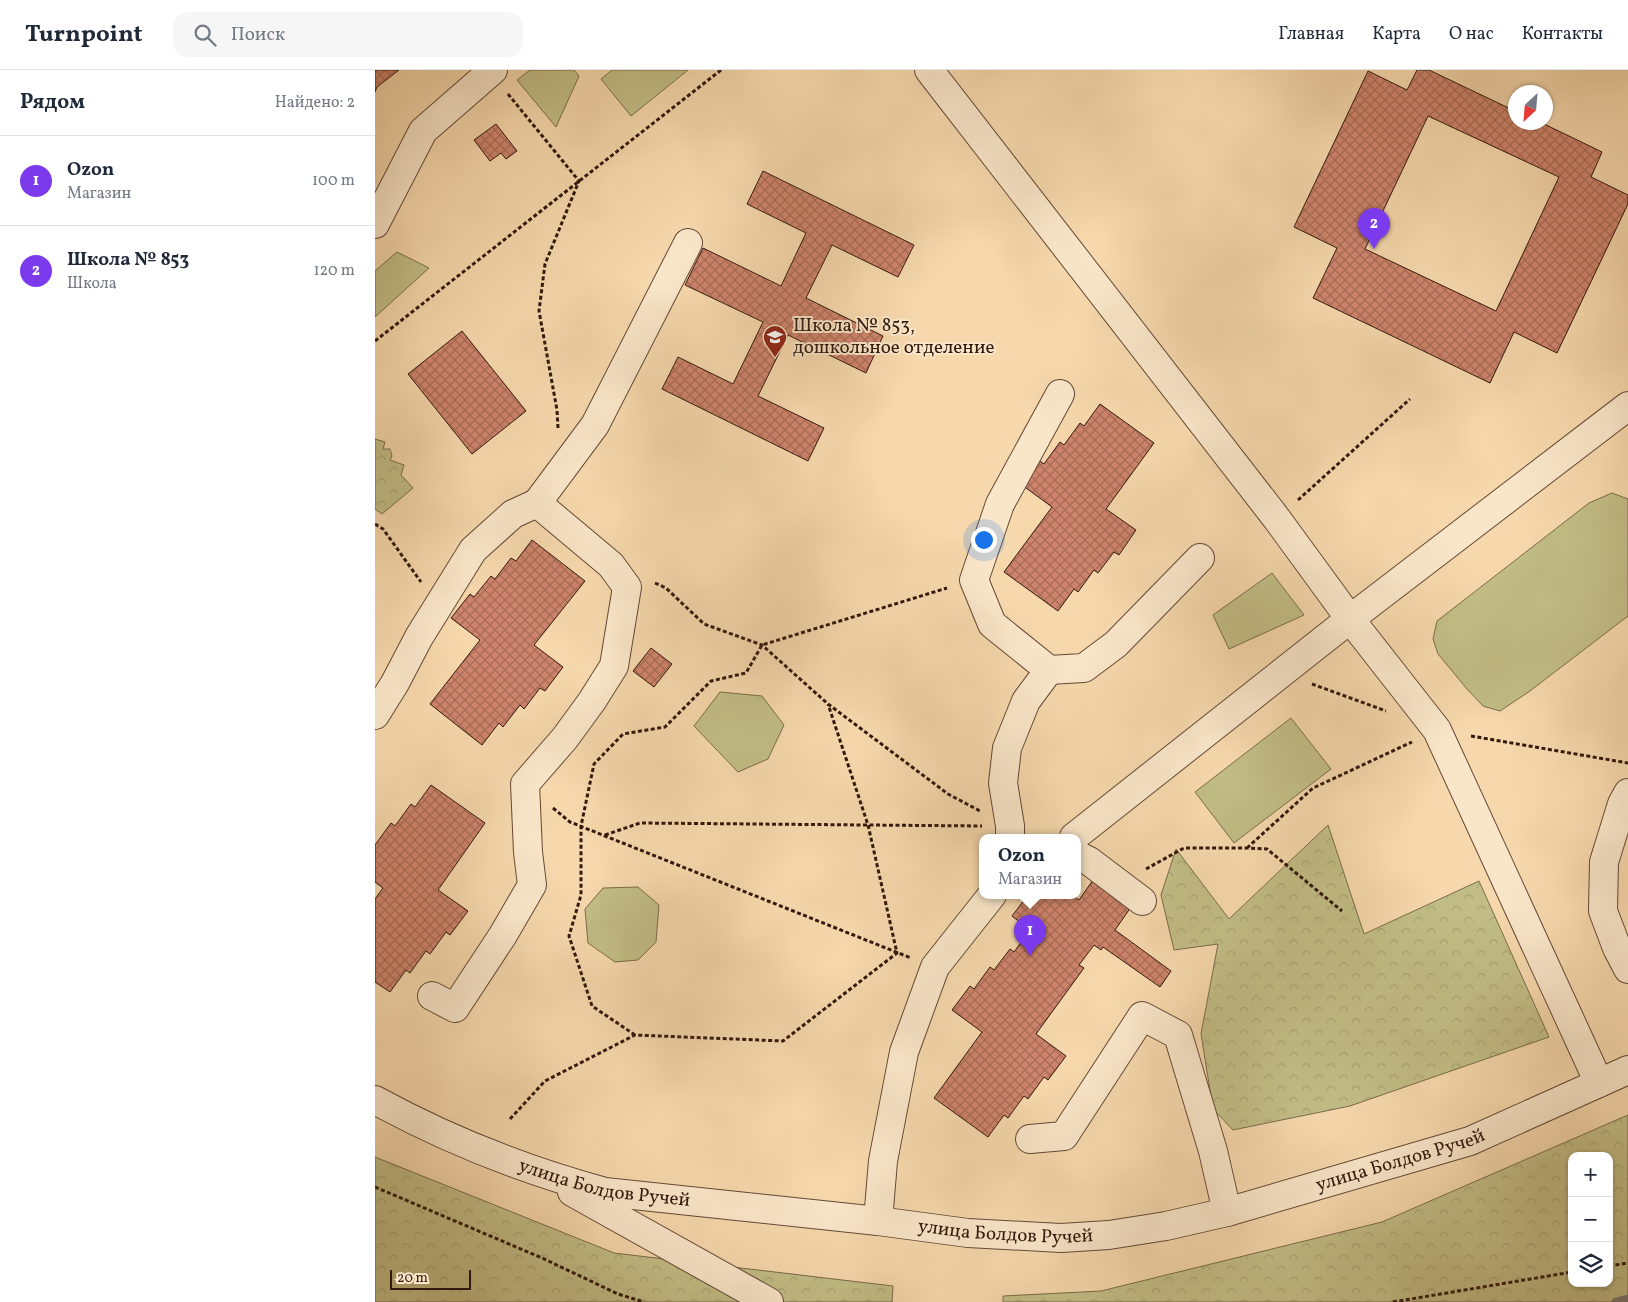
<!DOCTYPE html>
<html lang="ru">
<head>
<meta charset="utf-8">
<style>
	body { margin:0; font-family:Vollkorn,serif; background:#f6f6f7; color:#1f2937 }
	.controls { position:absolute; right:15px; bottom:15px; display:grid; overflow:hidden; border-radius:10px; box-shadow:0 1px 4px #0004 }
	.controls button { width:45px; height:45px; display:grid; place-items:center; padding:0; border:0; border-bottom:1px solid #e0e1e3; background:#fff; color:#1f2937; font:25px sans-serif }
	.compass { position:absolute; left:1133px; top:15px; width:45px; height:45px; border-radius:50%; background:#fff; box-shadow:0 1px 4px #0004; rotate:206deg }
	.scale { position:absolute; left:15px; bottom:12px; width:81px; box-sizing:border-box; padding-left:5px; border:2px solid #33190e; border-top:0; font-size:14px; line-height:18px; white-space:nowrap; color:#33190e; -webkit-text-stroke:4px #f9e6c9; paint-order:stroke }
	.you { position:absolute; left:608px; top:469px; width:18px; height:18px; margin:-12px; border:4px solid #fff; border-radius:50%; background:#1a73e8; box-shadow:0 0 0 8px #1a73e833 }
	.badge { display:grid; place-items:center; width:32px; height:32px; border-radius:50%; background:#7c3aed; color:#fff; font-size:16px; font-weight:700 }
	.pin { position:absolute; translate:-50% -41px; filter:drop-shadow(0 1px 2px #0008) }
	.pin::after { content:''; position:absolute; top:26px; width:18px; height:15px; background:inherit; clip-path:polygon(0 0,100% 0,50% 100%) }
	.popup { position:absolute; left:604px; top:764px; width:102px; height:65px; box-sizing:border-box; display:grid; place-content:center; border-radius:10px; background:#fff; filter:drop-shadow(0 1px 4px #0005); font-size:16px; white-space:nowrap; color:#747a83 }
	.popup b { font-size:19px; color:#1f2937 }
	.popup::after { content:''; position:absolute; left:50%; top:100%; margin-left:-10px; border:10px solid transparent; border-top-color:#fff }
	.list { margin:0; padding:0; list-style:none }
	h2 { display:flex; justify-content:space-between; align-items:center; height:65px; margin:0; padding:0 20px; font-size:21px }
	h2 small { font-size:16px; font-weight:400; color:#747a83 }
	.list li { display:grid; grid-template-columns:32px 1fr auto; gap:15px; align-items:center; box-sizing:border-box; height:90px; padding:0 20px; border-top:1px solid #e0e1e3 }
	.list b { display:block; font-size:19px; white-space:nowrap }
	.list p { margin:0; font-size:16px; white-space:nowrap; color:#747a83 }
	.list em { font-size:16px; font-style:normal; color:#747a83 }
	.icon { flex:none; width:28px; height:28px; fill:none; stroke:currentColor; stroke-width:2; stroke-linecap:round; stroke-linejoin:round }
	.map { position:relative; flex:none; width:1253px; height:1232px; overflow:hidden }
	header { display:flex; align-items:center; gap:30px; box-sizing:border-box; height:70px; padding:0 25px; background:#fff; border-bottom:1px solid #e0e1e3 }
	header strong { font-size:24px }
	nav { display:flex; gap:28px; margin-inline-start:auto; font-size:18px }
	.search { width:350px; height:45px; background:#f6f6f7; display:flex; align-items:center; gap:12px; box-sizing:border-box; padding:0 18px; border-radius:15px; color:#747a83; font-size:19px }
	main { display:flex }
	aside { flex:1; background:#fff }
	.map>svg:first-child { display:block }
</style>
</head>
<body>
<header>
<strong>Turnpoint</strong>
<div class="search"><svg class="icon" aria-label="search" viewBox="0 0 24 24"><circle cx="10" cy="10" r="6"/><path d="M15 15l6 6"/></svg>Поиск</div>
<nav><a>Главная</a><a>Карта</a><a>О нас</a><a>Контакты</a></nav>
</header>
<main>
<aside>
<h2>Рядом<small>Найдено: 2</small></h2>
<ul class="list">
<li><span class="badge">1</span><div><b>Ozon</b><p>Магазин</p></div><em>100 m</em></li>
<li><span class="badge">2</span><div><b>Школа № 853</b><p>Школа</p></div><em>120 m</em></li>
</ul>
</aside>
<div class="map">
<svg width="1253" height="1232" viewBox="0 0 1253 1232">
	<defs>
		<pattern id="forest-crowns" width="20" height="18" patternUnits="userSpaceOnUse" patternTransform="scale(1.25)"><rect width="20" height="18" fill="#c2bd86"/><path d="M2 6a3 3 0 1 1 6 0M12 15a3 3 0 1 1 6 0" fill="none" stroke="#a7a272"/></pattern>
		<pattern id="building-cross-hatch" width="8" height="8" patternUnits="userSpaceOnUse" patternTransform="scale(1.25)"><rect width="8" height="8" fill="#ce846c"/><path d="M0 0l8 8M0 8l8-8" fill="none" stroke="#a86b57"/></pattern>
	</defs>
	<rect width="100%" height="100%" fill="#f6d8ac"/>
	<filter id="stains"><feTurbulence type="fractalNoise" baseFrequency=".004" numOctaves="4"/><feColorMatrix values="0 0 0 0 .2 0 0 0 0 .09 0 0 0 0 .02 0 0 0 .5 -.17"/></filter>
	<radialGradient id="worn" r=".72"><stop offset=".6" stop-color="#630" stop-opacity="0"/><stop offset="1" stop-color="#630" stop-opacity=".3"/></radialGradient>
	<path fill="url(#forest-crowns)" stroke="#7a6b4a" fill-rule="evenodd" d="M0 369 10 372 8 379H15L17 386 15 390 29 395 26 405 38 418 7 444 0 439Z
		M953 755 989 864 1104 811 1174 967 975 1036 858 1060 838 1039 826 964 843 874 799 880 786 825 801 779 854 849Z
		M1253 1045V1232H628V1226L726 1221 1007 1152ZM1197 1086H1234V1213H1197Z
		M0 1087 239 1183 518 1216 517 1232H0Z"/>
	<path fill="#c2bd86" stroke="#7a6b4a" d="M155 0H199L204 6 181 57 142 10Z
		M237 0H313L256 46 226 9Z
		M22 182 54 198 0 247V201Z
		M1237 423 1253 429V546L1155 621 1125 641 1108 636 1092 619 1063 584 1058 569 1062 551 1214 433Z
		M897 503 929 545 854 579 838 545Z
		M345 622 387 626 409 655 393 689 363 702 319 656Z
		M916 648 956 699 859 773 820 722Z
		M263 817 284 835 281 872 263 890 240 892 213 873 210 839 228 818Z"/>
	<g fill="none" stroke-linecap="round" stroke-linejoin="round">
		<path stroke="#767773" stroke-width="9" d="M1241 1232 1253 1229"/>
	</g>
	<path fill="url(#building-cross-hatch)" stroke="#33190e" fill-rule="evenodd" d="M0 0H24L2 17 0 22Z
		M1042 0H1054L1140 41V52H1165L1227 82 1216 107 1253 125V134L1182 283 1139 262 1115 313 938 228 962 178 919 157 993 1 1032 20ZM1053 46 1184 107 1121 241 990 179Z
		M121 54 142 81 131 89 126 83 115 91 99 70Z
		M388 101 539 175 523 207 457 175 431 228 508 266 491 303 413 265 383 326 449 358 433 391 287 319 303 287 358 314 388 252 310 215 328 178 406 216 431 163 372 134Z
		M87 261 151 341 97 384 33 304Z
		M725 334 779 373 731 439 761 460 744 485 739 482 723 503 719 500 703 522 699 519 683 541 629 502 677 437 647 415 665 391 669 394 685 372 689 375 705 353 709 356Z
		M157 470 210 511 159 575 188 597 170 621 165 618 149 639 145 635 128 657 124 653 107 675 55 634 105 570 76 548 95 524 99 527 116 506 120 509 136 488 141 491Z
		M276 578 297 594 279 617 258 601Z
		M56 715 110 753 63 820 93 841 75 865 71 862 55 884 51 881 35 903 31 900 15 922 0 912V829L8 818 0 812V775L16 753 20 756 36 734 40 737Z
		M718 810 756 837 740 860 796 901 785 917 728 877 726 880 719 875 704 895 709 898 661 964 691 986 673 1010 669 1007 653 1029 649 1026 633 1048 629 1045 613 1067 559 1028 607 962 577 940 595 916 599 919 615 897 619 900 635 879 639 882 655 860 637 846 653 825H697L704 830Z"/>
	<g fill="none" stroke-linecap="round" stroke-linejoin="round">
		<g stroke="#644936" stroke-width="30">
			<g id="minor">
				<path d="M554 0 902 449 975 549 1062 660 1224 1013"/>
				<path d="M0 154 48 61 118 0"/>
				<path d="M685 324 625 434 599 510 617 554 674 600 709 598 741 574 825 488"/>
				<path d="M162 433 220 355 313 173"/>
				<path d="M0 645 20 613 44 567 98 480 138 444 162 433 236 495 252 517 239 596 217 631 190 668 150 714 153 782 157 815 128 865 80 938 57 926"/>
				<path d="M1253 723 1247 734 1229 792 1228 841 1242 878 1253 899"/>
				<path d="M635 767V756L628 713 632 678 651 631 674 600"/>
				<path d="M699 767 975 549 1253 336"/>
				<path d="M702 785 714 791 767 831"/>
				<path id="s1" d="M0 1030C73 1070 149 1100 230 1122L503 1151 593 1163 686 1168 734 1165 791 1156 852 1142 1095 1071 1253 1000"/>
				<path d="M655 1069 689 1066 767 946 803 965 838 1081 852 1142"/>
				<path d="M197 1122 394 1232"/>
				<path d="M503 1151 508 1091 529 982 560 897 617 825"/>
			</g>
		</g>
		<path stroke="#33190e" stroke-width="3" stroke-dasharray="4 2.5" stroke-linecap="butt" d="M133 24 204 111 170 194 164 241 182 340 183 358
			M0 271 346 0
			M923 430 1035 329
			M0 454 8 459 46 512
			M280 513 291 518 329 554 387 575 453 634 573 724 605 741
			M937 614 1011 641
			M1096 666 1253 693
			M178 738 195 752 536 888
			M230 765 265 753 607 756
			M872 778 938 718 1037 672
			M771 799 809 778H872L892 779 967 841
			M260 965 217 936 194 866 206 825V756L219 694 248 664 290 657 336 611 371 603 387 575 572 518
			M135 1049 170 1011 260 965 408 971 522 883 493 755 453 634
			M0 1117 167 1188 243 1224 269 1232
			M1234 1196 1253 1193
			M1018 1232 1197 1202"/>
		<use href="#minor" stroke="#f9e6c9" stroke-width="28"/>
	</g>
	<defs>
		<g id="school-pin" transform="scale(1.25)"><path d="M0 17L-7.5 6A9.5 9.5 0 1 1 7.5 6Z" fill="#8f2418" stroke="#f9e6c9"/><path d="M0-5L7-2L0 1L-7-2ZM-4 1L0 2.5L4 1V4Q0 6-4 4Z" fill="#fff"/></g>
	</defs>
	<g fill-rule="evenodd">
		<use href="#school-pin" x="400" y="267"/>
	</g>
	<g text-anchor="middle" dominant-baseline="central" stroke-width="4" stroke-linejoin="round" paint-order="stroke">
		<g font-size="19" fill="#33190e" stroke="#f9e6c9" text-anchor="start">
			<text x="418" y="256">Школа № 853,<tspan x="418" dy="22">дошкольное отделение</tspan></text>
		</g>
		<g font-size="19" fill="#33190e" stroke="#f9e6c9">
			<text stroke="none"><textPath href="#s1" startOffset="1056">улица Болдов Ручей</textPath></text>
			<text stroke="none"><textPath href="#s1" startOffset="246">улица Болдов Ручей</textPath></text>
			<text stroke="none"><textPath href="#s1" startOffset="651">улица Болдов Ручей</textPath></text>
		</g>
	</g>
	<rect width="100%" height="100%" filter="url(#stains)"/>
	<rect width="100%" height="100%" fill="url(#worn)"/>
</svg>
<div class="controls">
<button>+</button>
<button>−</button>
<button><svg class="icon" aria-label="layers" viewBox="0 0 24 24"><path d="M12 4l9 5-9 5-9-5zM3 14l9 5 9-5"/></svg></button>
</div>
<svg class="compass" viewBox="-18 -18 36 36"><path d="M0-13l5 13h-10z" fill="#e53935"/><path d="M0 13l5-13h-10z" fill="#747a83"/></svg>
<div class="scale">20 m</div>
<div class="you"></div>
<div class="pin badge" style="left:655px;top:886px">1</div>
<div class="popup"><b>Ozon</b>Магазин</div>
<div class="pin badge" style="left:999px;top:179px">2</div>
</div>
</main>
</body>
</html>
